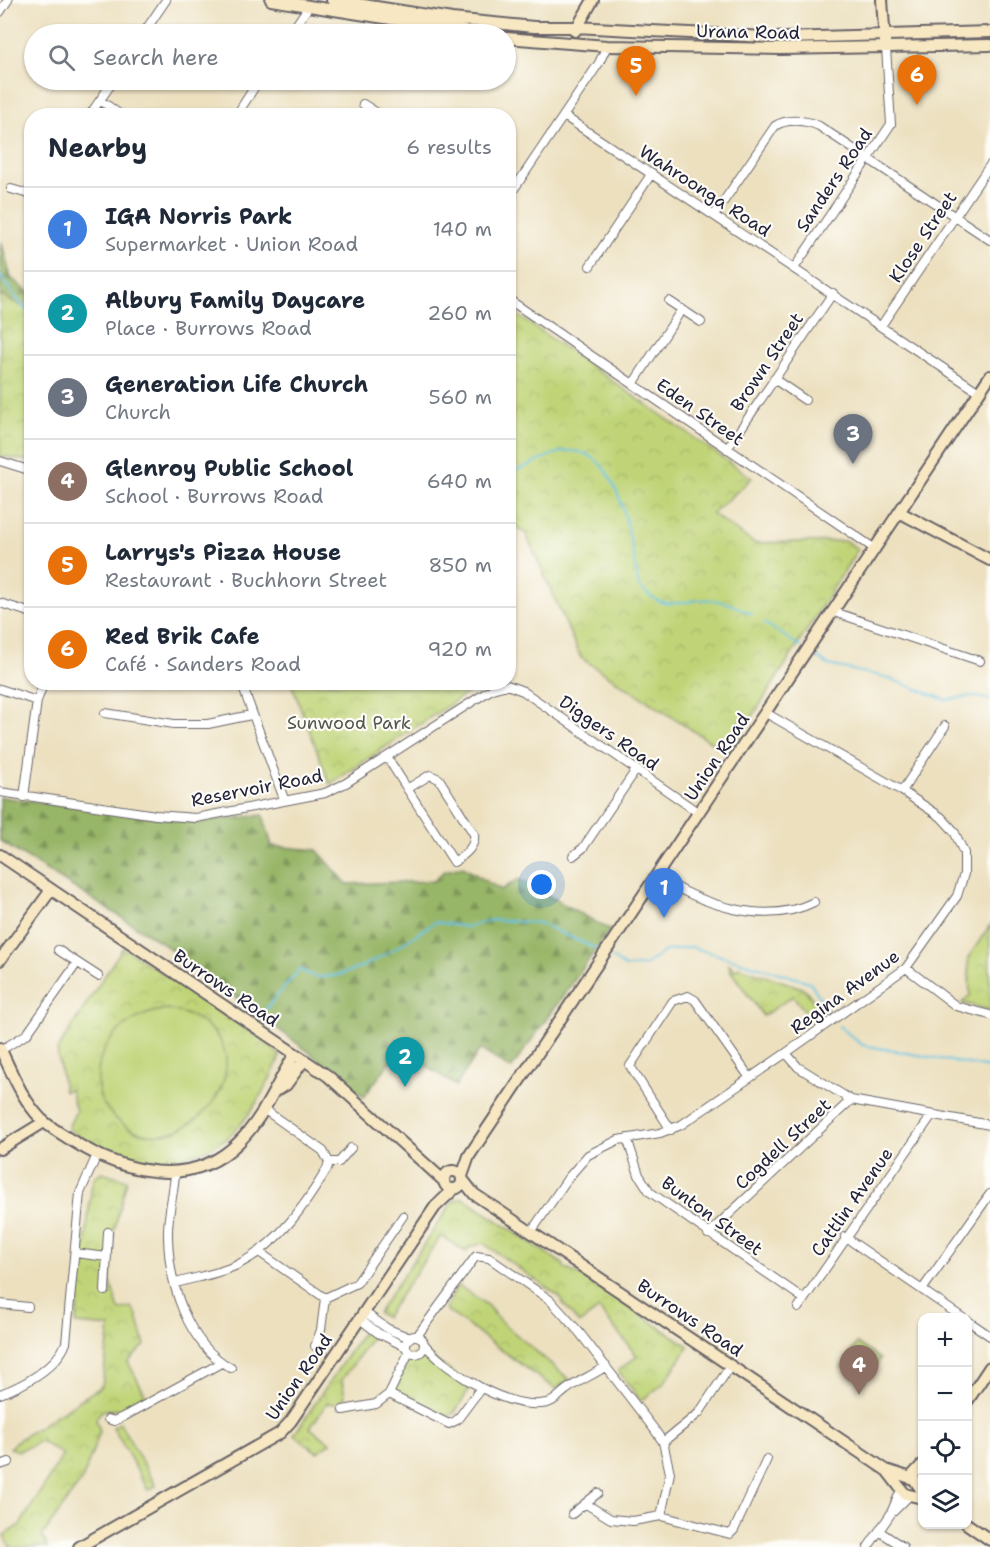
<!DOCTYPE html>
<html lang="en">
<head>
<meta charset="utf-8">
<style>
	body { margin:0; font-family:"Shantell Sans",sans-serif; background:#f2f2f3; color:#1f2937 }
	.controls { position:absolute; right:18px; bottom:18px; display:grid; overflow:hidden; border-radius:12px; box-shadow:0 2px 4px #0004 }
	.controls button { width:54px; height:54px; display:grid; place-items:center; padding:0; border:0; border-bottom:2px solid #e0e1e3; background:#fff; color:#1f2937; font:30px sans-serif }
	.you { position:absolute; left:542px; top:885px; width:21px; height:21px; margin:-15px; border:4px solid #fff; border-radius:50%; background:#1a73e8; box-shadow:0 0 0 9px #1a73e833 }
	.badge { display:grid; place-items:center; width:39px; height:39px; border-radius:50%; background:#111827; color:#fff; font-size:20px; font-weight:700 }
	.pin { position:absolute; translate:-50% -50px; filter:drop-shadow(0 2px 3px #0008) }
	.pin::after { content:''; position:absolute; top:32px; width:21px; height:18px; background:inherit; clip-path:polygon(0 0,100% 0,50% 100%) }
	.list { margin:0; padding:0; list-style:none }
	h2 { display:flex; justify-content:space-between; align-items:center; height:78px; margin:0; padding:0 24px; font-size:26px }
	h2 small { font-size:20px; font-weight:400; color:#747a83 }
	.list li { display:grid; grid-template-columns:39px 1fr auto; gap:18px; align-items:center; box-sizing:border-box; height:84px; padding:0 24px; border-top:2px solid #e0e1e3 }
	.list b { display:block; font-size:22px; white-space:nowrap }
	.list p { margin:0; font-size:20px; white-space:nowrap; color:#747a83 }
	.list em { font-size:20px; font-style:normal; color:#747a83 }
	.icon { flex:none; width:33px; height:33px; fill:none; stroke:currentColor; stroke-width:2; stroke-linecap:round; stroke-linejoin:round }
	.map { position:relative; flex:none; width:990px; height:1547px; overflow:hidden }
	.search { position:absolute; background:#fff; box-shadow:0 2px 4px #0004; left:24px; top:24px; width:492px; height:66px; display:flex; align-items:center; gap:15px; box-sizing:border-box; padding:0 21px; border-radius:33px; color:#747a83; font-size:22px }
	.panel { position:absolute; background:#fff; box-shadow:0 2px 4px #0004; left:24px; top:108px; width:492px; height:582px; border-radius:24px }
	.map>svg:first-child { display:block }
</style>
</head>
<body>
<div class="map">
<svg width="990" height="1547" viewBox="0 0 990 1547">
	<defs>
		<pattern id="forest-firs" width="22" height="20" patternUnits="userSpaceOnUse" patternTransform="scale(1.5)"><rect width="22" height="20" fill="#98b668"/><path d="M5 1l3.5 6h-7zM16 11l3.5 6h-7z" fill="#7c9457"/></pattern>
		<pattern id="park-crowns" width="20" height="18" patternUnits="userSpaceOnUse" patternTransform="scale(1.5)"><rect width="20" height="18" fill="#c0d477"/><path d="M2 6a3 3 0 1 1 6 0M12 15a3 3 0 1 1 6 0" fill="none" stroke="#a5b668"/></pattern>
	</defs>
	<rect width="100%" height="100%" fill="#fdfcf7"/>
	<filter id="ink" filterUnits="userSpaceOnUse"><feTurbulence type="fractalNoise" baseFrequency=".0167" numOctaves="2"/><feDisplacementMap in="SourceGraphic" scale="12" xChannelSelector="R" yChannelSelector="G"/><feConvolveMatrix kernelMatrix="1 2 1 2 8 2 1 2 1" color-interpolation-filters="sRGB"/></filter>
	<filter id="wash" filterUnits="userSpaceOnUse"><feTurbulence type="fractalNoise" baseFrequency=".008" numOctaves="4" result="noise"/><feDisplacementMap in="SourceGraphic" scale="24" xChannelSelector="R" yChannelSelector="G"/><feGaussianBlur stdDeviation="1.35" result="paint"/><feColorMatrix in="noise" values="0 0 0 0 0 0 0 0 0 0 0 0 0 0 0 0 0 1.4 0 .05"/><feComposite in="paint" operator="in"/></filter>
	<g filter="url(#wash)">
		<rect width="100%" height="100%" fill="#ece0bf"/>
		<path fill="url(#forest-firs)" stroke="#5d6c52" stroke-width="1.5" d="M1 241 11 278 31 294V360L0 339Z
			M0 797 195 822 263 815 272 846 317 850 347 884 434 881 444 871 463 867 501 890 519 879 610 930 511 1069 480 1049 456 1086 400 1048 364 1097 309 1052 162 943 0 841Z"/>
		<path fill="url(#park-crowns)" stroke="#717b59" stroke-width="1.5" d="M0 295 31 311V461L0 456Z
			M510 310 752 478 712 514 754 543 846 541 858 549 729 754 581 658 526 534 509 521Z
			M291 683H482L330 784Z
			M990 925V1010L962 1003 970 995 968 958Z
			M123 947 269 1044 280 1056C270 1081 247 1125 224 1140 210 1150 195 1154 178 1158 162 1162 144 1166 128 1162 105 1156 86 1142 68 1128L76 1111 70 1089 64 1091 57 1050Z
			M729 964 735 970 739 967 805 989 825 1016 815 1024 793 996 763 1016 730 970Z
			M102 1172 127 1180 114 1230 110 1281 119 1310 131 1307 136 1313 145 1345 128 1362 146 1396C139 1400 129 1407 120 1409 108 1412 103 1405 96 1419L100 1431 83 1478 42 1536 48 1547H10L4 1535 20 1525 63 1455 41 1441 19 1451 10 1448 15 1442 102 1386 110 1327 76 1324 92 1183 95 1176Z
			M463 1198 563 1264 565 1269 576 1273 689 1346 664 1383 641 1401 618 1371 637 1356 599 1309 579 1324 557 1295 483 1243 470 1247 466 1252 441 1236 385 1318 378 1313 453 1201Z
			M458 1285 488 1306 499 1320 570 1380 555 1389 445 1309Z
			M365 1329 372 1337 342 1380 345 1397 337 1404 327 1403 310 1428 331 1443 317 1452 294 1435Z
			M423 1351 471 1386 455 1413 448 1416 398 1395 393 1390 410 1356Z
			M120 1423 156 1486 148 1490 113 1427Z"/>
		<path fill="#c0d477" stroke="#717b59" stroke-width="1.5" d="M167 1009C302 1037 173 1199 105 1106 98 1097 97 1086 98 1075 99 1037 133 1014 167 1009Z
			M857 1343 880 1359 864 1383 841 1367Z"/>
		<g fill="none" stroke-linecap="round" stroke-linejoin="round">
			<path stroke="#64c2e2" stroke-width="2" d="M0 275C9 291 22 303 32 319
				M508 472C529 470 547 452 569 451 623 448 631 549 639 587 665 611 671 603 701 600 720 598 735 606 752 614
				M764 623 800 646
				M817 657 828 665 885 677 946 700 973 696 990 700
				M612 958 625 967 644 966 665 951 691 947 810 982 827 1008
				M265 1010 300 969C305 972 312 977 317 977 356 979 405 942 435 922L467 927 492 920 539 923 599 950
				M839 1026 862 1045 990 1068"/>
		</g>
	</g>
	<g filter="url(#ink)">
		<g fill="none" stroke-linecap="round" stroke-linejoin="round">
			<g stroke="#696469" stroke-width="10">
				<path id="street" d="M0 12 8 0
					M143 34 166 0
					M290 34 309 6
					M100 100 122 116
					M363 104 382 116
					M89 116 114 80
					M236 116 259 80
					M564 116 979 392
					M11 189 32 195
					M508 198 599 63 607 46
					M715 214 775 126C787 118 806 120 819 126L990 240
					M590 266 652 173
					M795 267 891 124 886 48
					M508 299 875 549
					M669 301 701 322
					M881 326 990 165
					M774 379 805 400
					M633 384 682 309
					M727 449 833 293
					M0 461 32 471
					M0 603 32 613
					M834 612 980 661
					M241 682 284 799
					M0 689 37 701
					M105 713 174 724H208L251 715
					M387 757 454 862C464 855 476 847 474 834L439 779 430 775 407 789
					M902 791 945 726
					M0 792 156 815 196 818 325 793 346 783 492 689 507 685 523 691 699 813
					M24 797 37 701 44 682
					M573 856 583 848 636 770
					M657 875C699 904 765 927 814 902
					M58 950 98 976
					M906 968 956 1006 990 1015
					M1 1050 27 1034 77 963
					M786 1053 798 1067 851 1100 990 1125
					M671 1130 630 1066 673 1001 688 996 695 1000 750 1078
					M627 1138 639 1175 650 1192 804 1299
					M329 1162H339L351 1148
					M175 1173C174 1194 167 1215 168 1237 169 1284 187 1344 231 1368
					M531 1232 568 1178 588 1155 618 1140 660 1133 681 1125 786 1053 906 968 957 896 964 874V853L954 831 941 817 902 791 766 713
					M708 1234 851 1100
					M845 1237 963 1318
					M259 1252 325 1298 357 1283 403 1216
					M75 1253 107 1257
					M176 1283C196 1277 220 1274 239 1264 278 1244 305 1206 327 1169L329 1162 323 1151 265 1110
					M922 1290 990 1194
					M105 1291 108 1232
					M0 1304 28 1307
					M798 1308 932 1115
					M364 1312 388 1329 410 1338
					M360 1319 378 1333 406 1347
					M968 1321 990 1336
					M406 1345a9 9 0 1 1 18 0a9 9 0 1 1-18 0Z
					M417 1336 476 1256 489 1258 550 1300 579 1332 654 1429 663 1442 670 1473 661 1516
					M425 1345C449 1373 509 1411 547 1403 555 1402 560 1394 566 1390 579 1380 594 1375 606 1366
					M315 1346 321 1330 325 1298
					M409 1352 389 1394 449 1424 457 1420 481 1388
					M0 1394C23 1386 57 1367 66 1343L80 1193 97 1155
					M343 1410 376 1404 389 1394
					M108 1419 114 1421 123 1417 221 1363
					M663 1442 699 1413 731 1365
					M0 1465 9 1462
					M586 1504 611 1519 633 1521 661 1516 730 1534 734 1530 767 1459
					M893 1512 910 1495
					M572 1514 598 1493
					M879 1531 903 1547
					M868 1547 890 1515 901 1490"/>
			</g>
			<g stroke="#696469" stroke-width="14">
				<path id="secondary" d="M271 0 486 34
					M332 0 452 19 534 27H575L784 38 990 32
					M882 0 885 42
					M575 31 593 0
					M506 38 607 46 781 49 990 45
					M899 512 990 560
					M0 855 328 1076 444 1181
					M0 960 51 890
					M0 1048C12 1073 22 1099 41 1119 49 1127 62 1134 71 1140 122 1172 191 1191 239 1142 265 1116 276 1084 295 1054
					M277 1090 286 1085 304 1060
					M0 1149 44 1122
					M444 1180a9 9 0 1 1 18 0a9 9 0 1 1-18 0Z
					M462 1176 469 1156 990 376
					M463 1180 474 1194 886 1470 914 1479 922 1491
					M968 1400 990 1367
					M888 1472 905 1494 922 1498
					M910 1478 922 1465
					M967 1524 990 1540
					M79 1547 280 1433 291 1421 435 1207 454 1189"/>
			</g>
			<use href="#street" stroke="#fff" stroke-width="8"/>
			<use href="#secondary" stroke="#f7e8c3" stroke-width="10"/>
		</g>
	</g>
	<g text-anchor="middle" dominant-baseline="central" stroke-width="4.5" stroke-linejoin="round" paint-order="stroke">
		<g font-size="18" fill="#22223b" stroke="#fdfcf7">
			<text transform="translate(748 32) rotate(1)">Urana Road</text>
			<text transform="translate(834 180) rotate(-56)">Sanders Road</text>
			<text transform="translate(705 191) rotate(33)">Wahroonga Road</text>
			<text transform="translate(923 237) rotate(-56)">Klose Street</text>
			<text transform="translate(767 362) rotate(-56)">Brown Street</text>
			<text transform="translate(700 412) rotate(35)">Eden Street</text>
			<text transform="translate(609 733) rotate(35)">Diggers Road</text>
			<text transform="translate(717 757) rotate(-56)">Union Road</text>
			<text transform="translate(257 788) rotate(-11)">Reservoir Road</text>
			<text transform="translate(226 988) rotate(34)">Burrows Road</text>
			<text transform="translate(845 992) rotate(-36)">Regina Avenue</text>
			<text transform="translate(783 1144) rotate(-43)">Cogdell Street</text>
			<text transform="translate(852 1202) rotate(-55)">Cattlin Avenue</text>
			<text transform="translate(712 1216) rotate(36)">Bunton Street</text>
			<text transform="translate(690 1318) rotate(34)">Burrows Road</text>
			<text transform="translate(299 1377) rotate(-55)">Union Road</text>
		</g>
		<g font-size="18" fill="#51574d" stroke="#fdfcf7">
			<text x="349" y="723">Sunwood Park</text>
		</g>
	</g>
</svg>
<div class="controls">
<button>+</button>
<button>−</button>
<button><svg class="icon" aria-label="locate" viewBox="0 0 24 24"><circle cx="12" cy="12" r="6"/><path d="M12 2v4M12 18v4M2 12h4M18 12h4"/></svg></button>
<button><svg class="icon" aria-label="layers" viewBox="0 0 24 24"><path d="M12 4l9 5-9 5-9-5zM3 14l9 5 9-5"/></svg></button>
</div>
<div class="you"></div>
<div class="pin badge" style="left:664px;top:918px;background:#3f7fe0">1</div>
<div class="pin badge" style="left:405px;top:1087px;background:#0f9aa8">2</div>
<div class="pin badge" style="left:853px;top:464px;background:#6b7280">3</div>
<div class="pin badge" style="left:859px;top:1395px;background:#8d6e63">4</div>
<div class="pin badge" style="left:636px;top:96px;background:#e8710a">5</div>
<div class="pin badge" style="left:917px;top:105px;background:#e8710a">6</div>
<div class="search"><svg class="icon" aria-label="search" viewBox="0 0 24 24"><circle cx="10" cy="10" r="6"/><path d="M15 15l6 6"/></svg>Search here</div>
<section class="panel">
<h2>Nearby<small>6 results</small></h2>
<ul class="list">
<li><span class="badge" style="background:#3f7fe0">1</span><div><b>IGA Norris Park</b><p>Supermarket · Union Road</p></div><em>140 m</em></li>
<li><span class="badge" style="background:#0f9aa8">2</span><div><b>Albury Family Daycare</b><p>Place · Burrows Road</p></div><em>260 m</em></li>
<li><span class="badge" style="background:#6b7280">3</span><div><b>Generation Life Church</b><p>Church</p></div><em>560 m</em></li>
<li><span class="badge" style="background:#8d6e63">4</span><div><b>Glenroy Public School</b><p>School · Burrows Road</p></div><em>640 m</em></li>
<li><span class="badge" style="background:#e8710a">5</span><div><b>Larrys's Pizza House</b><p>Restaurant · Buchhorn Street</p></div><em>850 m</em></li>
<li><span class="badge" style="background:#e8710a">6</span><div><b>Red Brik Cafe</b><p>Café · Sanders Road</p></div><em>920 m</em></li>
</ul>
</section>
</div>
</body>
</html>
